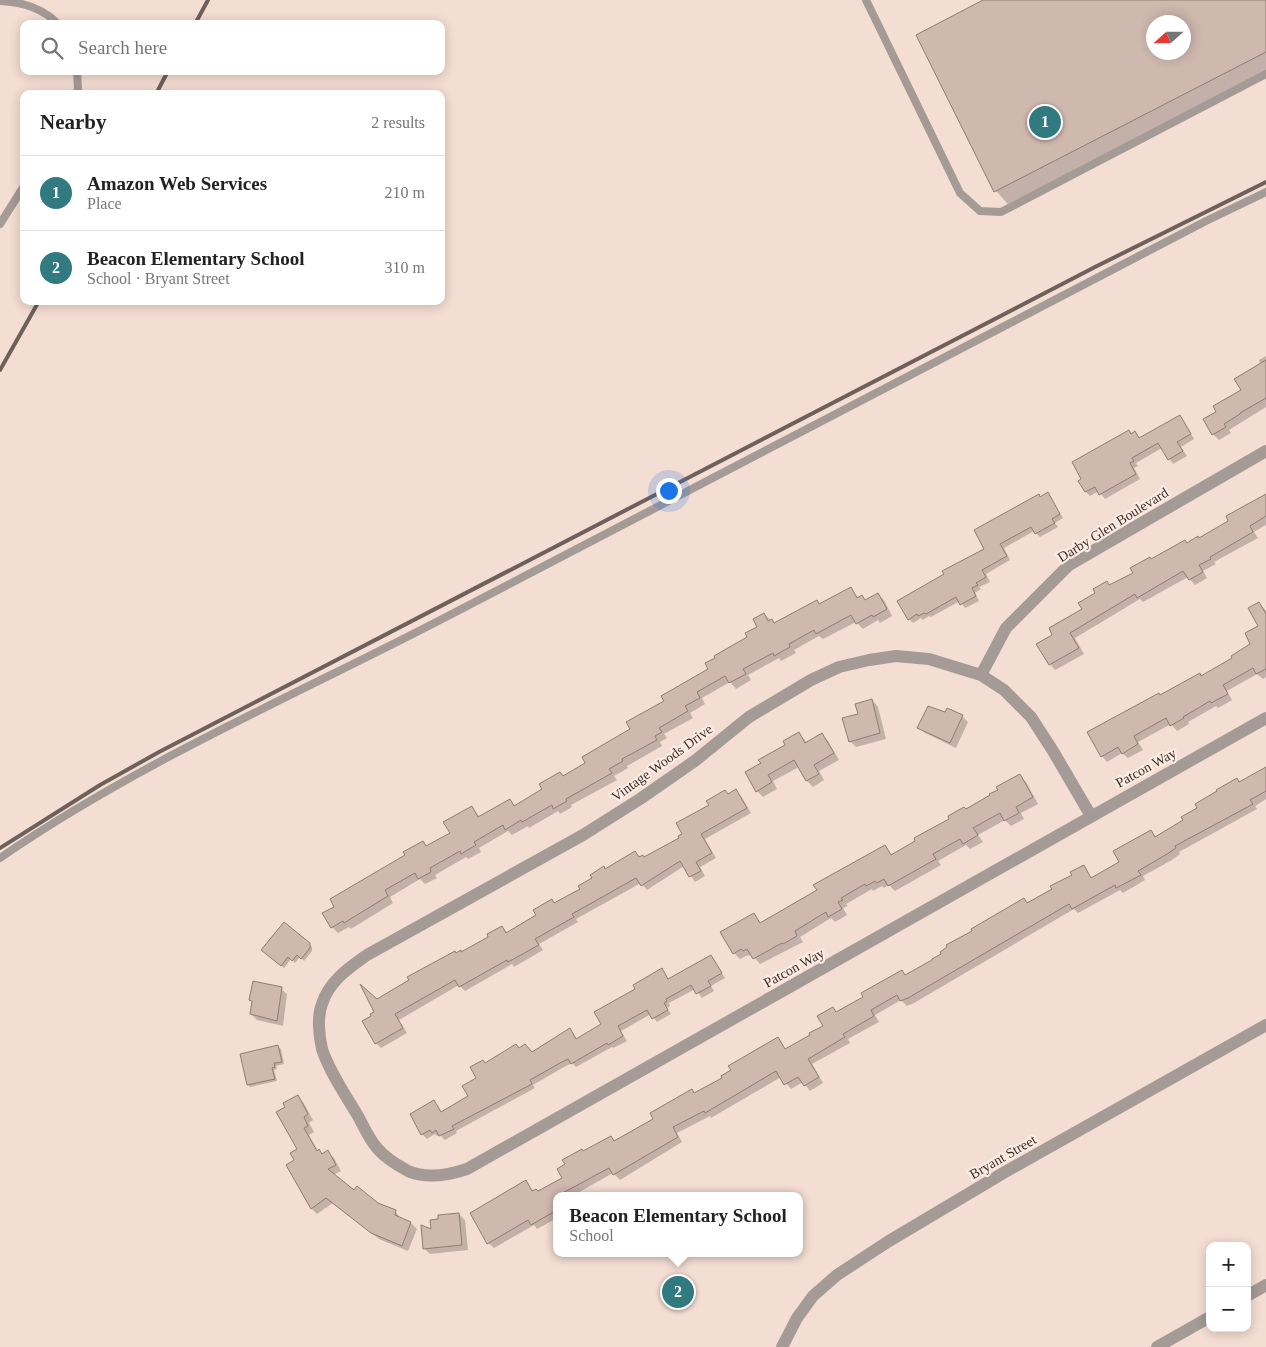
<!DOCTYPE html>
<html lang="en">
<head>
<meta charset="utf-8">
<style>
	body { margin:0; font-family:Georgia,serif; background:#f2f2f2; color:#222 }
	.controls { position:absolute; right:15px; bottom:15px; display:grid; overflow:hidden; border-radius:10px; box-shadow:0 2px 12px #0003 }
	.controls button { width:45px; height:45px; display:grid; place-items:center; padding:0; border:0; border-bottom:1px solid #e0e0e0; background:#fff; color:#222; font:25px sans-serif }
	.compass { position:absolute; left:1146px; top:15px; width:45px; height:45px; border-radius:50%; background:#fff; box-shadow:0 2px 12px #0003; rotate:249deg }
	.you { position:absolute; left:668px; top:490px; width:18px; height:18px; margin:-12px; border:4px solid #fff; border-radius:50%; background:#1a73e8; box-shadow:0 0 0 8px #1a73e833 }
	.badge { display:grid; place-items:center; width:32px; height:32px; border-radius:50%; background:#317a80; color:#fff; font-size:16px; font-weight:700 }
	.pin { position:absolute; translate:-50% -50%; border:2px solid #fff; box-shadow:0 1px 5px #0006 }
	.popup { position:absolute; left:553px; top:1192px; width:250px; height:65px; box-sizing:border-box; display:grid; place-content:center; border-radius:10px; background:#fff; filter:drop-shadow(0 1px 4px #0005); font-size:16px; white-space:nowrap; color:#767676 }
	.popup b { font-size:19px; color:#222 }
	.popup::after { content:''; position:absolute; left:50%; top:100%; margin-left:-10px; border:10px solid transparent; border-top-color:#fff }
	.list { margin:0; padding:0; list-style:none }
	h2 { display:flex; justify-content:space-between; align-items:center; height:65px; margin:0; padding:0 20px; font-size:21px }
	h2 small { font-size:16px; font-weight:400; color:#767676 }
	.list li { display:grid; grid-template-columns:32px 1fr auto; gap:15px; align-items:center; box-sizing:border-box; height:75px; padding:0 20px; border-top:1px solid #e0e0e0 }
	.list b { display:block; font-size:19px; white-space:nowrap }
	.list p { margin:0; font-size:16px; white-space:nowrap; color:#767676 }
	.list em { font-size:16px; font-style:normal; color:#767676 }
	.icon { flex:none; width:28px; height:28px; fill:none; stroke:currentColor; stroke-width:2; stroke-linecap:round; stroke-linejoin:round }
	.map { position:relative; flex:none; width:1266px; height:1347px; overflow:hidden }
	.search { position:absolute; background:#fff; box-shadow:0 2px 12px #0003; left:20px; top:20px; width:425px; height:55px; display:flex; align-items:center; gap:12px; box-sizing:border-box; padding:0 18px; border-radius:10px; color:#767676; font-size:19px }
	.panel { position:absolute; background:#fff; box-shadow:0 2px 12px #0003; left:20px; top:90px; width:425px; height:215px; border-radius:10px }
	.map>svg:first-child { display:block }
</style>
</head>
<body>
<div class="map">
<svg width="1266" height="1347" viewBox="0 0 1266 1347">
	<rect width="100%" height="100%" fill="#f4ddd2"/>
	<path fill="#0003" fill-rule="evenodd" d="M986 0H1266V71L1008 204 996 191ZM1154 22H1184V52H1154Z
		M1266 356V407L1229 430 1231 433 1219 440 1213 434 1218 412 1242 390 1261 365 1259 360Z
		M1180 417 1184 421 1194 439 1181 447 1187 456 1173 464 1162 448 1136 463 1138 466 1134 468 1140 479 1105 499 1099 491 1090 496 1086 492 1132 435 1135 433 1141 439Z
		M1048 494 1063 518 1055 523 1058 527 1040 537 1034 531 1004 548 1010 560 986 574 990 582 979 587 981 589 975 593 979 601 965 608 960 601 931 617 929 616 923 620 921 618 913 623 909 619 986 549 1039 496 1041 498Z
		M1266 495V525L1254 532 1258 538 1214 562 1216 564 1203 571 1207 578 1195 585 1188 577 1143 602 1140 599 1075 638 1084 654 1055 670 1050 664 1054 635 1110 586 1134 573 1152 560 1199 539 1230 522Z
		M850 589 858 598 866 601 878 594 884 600 892 616 880 623 878 620 863 629 856 622 823 639 819 636 794 650 796 653 781 661 779 658 748 675 751 680 736 689 730 682 702 698 705 704 690 713 693 718 664 734 667 738 660 742 662 746 627 766 628 768 614 776 617 780 571 805 572 807 560 814 558 811 529 828 528 826 512 835 508 831 479 848 481 852 468 859 466 857 435 875 437 878 425 884 420 879 390 897 393 903 351 929 349 927 338 933 332 927 336 907 407 856 423 842 428 847 452 834 471 807 480 817 510 800 515 806 587 763 749 638 759 627 764 614 775 624 816 601 821 605Z
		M1259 603 1266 611V677L1263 679 1257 674 1227 691 1232 700 1218 708 1216 706 1188 722 1189 724 1177 731 1171 724 1138 742 1143 750 1128 758 1122 753 1107 762 1102 756 1160 696 1202 677 1234 658 1252 644 1260 626Z
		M872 700 878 707 886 739 856 747 850 741 860 715Z
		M946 713 962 716 968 722 956 748 925 733 919 728Z
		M799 733 807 743 822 735 828 741 839 760 819 771 824 780 813 787 807 781 799 767 773 781 777 789 763 797 757 791 762 764 787 745Z
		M1266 769V799L1255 806 1257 809 1179 852 1180 854 1172 860 1143 876 1145 880 1123 893 1120 890 1078 913 1074 909 914 1003 907 1006 901 1000 875 1015 879 1022 848 1039 850 1043 812 1064 823 1083 810 1091 803 1082 791 1089 781 1077 711 1118 710 1116 677 1133 682 1142 620 1180 613 1173 572 1196H557V1218L537 1229 534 1225 494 1248 488 1243 526 1182 534 1192H538L564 1179 583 1153 611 1137 615 1141 723 1079 778 1039 786 1050 812 1035 824 1026 837 1013 865 998 902 972 906 976 934 961 1024 900 1028 904 1054 890 1083 866 1092 878 1120 862 1151 832 1156 837 1185 821 1237 780 1240 783Z
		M1020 776 1026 782 1038 804 1021 813 1024 819 1011 826 1005 820 978 835 983 842 970 849 966 845 938 861 941 865 895 891 889 885 884 888 882 886 873 891 872 889 846 904 848 906 843 908 847 915 835 922 831 918 800 937 803 942 760 964 752 955 750 956 748 955 740 959 734 953 753 914 761 924 818 891 885 847 892 856 992 796Z
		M736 791 741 796 751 813 705 839 716 858 700 867 705 876 695 882 684 866 647 890 641 883 576 919 578 922 539 944 543 950 514 967 512 964 465 991 459 985 399 1020 407 1033 381 1048 376 1043 377 1000 490 937 502 927 508 933 581 889 605 870 635 852 640 858 645 859 681 839 729 795Z
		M309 944 312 947V951L304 961 300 957 295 963 291 959 284 968 265 952Z
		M711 956 725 978 711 986 714 991 702 998 695 989 669 1003 670 1006 667 1008 671 1014 657 1022 651 1014 621 1031 627 1041 613 1048 612 1047 576 1067 572 1063 564 1067 533 1085 535 1088 456 1131 457 1133 445 1140 440 1135 437 1136 435 1134 427 1139 422 1134 411 1114 434 1102 442 1113 470 1097 485 1064 519 1049 532 1053 570 1030 577 1039 603 1025 637 989 661 970 669 980Z
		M281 989 287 994 283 1026 257 1020 251 1014Z
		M278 1047 281 1049 284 1064 276 1066 277 1069 274 1070 277 1081 250 1087 248 1085Z
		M297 1096 303 1102 313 1120 309 1123 314 1132 309 1135 318 1151 323 1154 328 1152 334 1158 341 1171 333 1175 354 1191 377 1204 395 1211 401 1219 411 1223 417 1229 408 1251 379 1239 333 1203 317 1214 312 1209 296 1161 299 1149 287 1108Z
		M459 1214 465 1220 468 1250 430 1254 424 1248 432 1231Z"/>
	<path fill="#cfb8ae" stroke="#917c73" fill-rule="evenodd" d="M983 0H1266V52L994 192 916 35ZM1154 22H1184V52H1154Z
		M1266 360V398L1240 413V414L1224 424 1226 427 1212 435 1203 419 1216 412 1213 406 1241 390 1234 379Z
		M1180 415 1191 434 1177 442 1183 451 1168 460 1158 443 1132 458 1134 461 1130 463 1136 474 1099 495 1095 487 1085 492 1078 481 1081 479 1072 462 1129 430 1131 434 1135 431 1139 438Z
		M1048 492 1060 514 1052 519 1055 523 1035 534 1031 527 1000 544 1007 556 982 570 986 577 976 583 978 585 972 588 976 596 960 605 956 597 926 614 924 613 918 616 917 614 908 620 897 601 944 574 942 571 984 549 974 530 1039 494 1040 497Z
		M1266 494V516L1250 526 1253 532 1210 557 1211 559 1199 565 1203 572 1189 580 1183 571 1137 598 1135 594 1070 633 1079 648 1049 665 1036 644 1052 635 1049 628 1082 609 1078 603 1095 593 1093 589 1107 581 1109 585 1133 573 1130 568 1150 557 1151 559 1185 540 1187 543 1198 536 1199 538 1228 521 1226 516Z
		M851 587 857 598 862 595 865 600 878 593 887 609 873 617 872 615 856 624 851 615 816 634 814 630 789 644 790 647 774 656 773 653 743 669 746 674 729 683 725 676 697 692 700 698 685 706 688 711 659 728 662 732 655 736 657 740 622 759 623 761 609 769 612 773 566 799 567 801 553 809 552 805 522 822 521 820 505 830 503 825 474 842 476 845 461 854 460 851 430 868 431 872 418 879 415 873 385 890 388 896 344 923 343 921 331 928 322 913 334 907 330 899 405 855 403 852 423 841 426 846 450 833 443 822 472 806 478 817 510 799 514 806 542 789 539 784 560 772 563 776 585 763 582 757 630 729 626 722 664 701 661 696 708 669 705 663 715 658 714 656 747 637 745 633 757 627 753 619 764 613 768 621 772 619 774 623 817 600 819 604Z
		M1259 602 1266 614V669L1256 674 1253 668 1223 685 1228 694 1211 703 1210 701 1183 717 1184 718 1170 726 1166 718 1134 736 1138 744 1122 754 1118 747 1101 757 1087 732 1159 693 1160 695 1200 673 1201 676 1232 658 1231 656 1250 644 1245 633 1258 626 1248 608Z
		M872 699 880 733 849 742 842 718 858 714 855 704Z
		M928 706 945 712 947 708 963 715 950 743 917 728Z
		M799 732 805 743 822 733 834 753 814 765 819 774 806 781 794 760 768 775 772 782 756 792 745 772 761 763 758 760 785 745 783 741Z
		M1266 767V791L1250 800 1253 804 1175 846 1176 848 1167 854 1138 871 1141 875 1116 888 1115 885 1072 909 1069 904 908 998 900 1001 897 995 871 1010 874 1016 843 1034 845 1037 808 1059 819 1077 804 1086 798 1077 784 1085 776 1071 705 1113 704 1111 673 1127 678 1137 613 1175 609 1168 557 1196V1210L531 1225 528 1220 487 1244 470 1213 526 1180 532 1191 536 1189 538 1191 562 1178 557 1169 565 1164 562 1160 582 1149 583 1151 611 1136 614 1141 653 1119 650 1113 692 1089 694 1093 722 1078 721 1076 731 1070 728 1066 778 1037 785 1049 810 1035 809 1033 823 1026 817 1016 833 1007 836 1012 863 997 861 993 902 970 905 975 932 960V959L941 954 940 952 947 947 946 945 972 931 971 929 1024 898 1027 903 1052 889 1050 886 1072 875 1070 872 1084 865 1091 878 1119 862 1113 851 1151 830 1155 837 1183 820 1181 817 1197 808 1195 804 1217 791 1216 790 1237 778 1239 782Z
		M1020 774 1033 797 1016 807 1019 813 1004 821 1000 813 973 828 978 835 963 844 960 839 933 854 936 859 888 886 884 879 877 883 875 881 866 886 865 884 841 898 843 900 838 902 842 909 828 917 826 912 795 931 797 936 783 944 782 943 753 959 747 949 743 951 741 949 733 954 720 932 754 913 760 923 817 890 813 885 885 845 891 855 915 841 914 838 949 819 948 816 964 807 966 809 990 795 989 794 998 790 996 787Z
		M736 789 747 808 701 834 712 853 696 862 701 871 689 877 680 861 641 886 636 878 572 914 574 917 535 939 539 945 508 962 507 960 459 987 455 980 395 1014 403 1028 375 1044 362 1021 371 1016 370 1014 374 1012 360 984 377 999 409 980 407 977 455 951 456 953 461 950V952L488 937 487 934 502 926 506 933 536 915 533 910 552 899 554 903 580 889 578 886 592 878 590 875 604 866 605 869 635 851 639 857 643 855 644 857 679 838 678 836 682 834 676 823 709 805 706 801 725 790 728 794Z
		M284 922 310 943V948L301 959 297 955 292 961 288 957 281 966 261 950Z
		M711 955 722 973 708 981 711 986 696 994 691 985 666 999 667 1001 664 1003 668 1010 652 1019 647 1010 618 1026 623 1036 608 1045 607 1043 571 1064 568 1059 560 1063 530 1080 532 1084 452 1126 454 1129 439 1136 436 1130 432 1133 430 1130 421 1135 410 1114 434 1100 441 1112 468 1096 462 1086 476 1078 470 1067 483 1060 485 1063 516 1044 519 1048 525 1044 532 1052 570 1028 576 1039 601 1024 594 1012 635 989 633 985 662 968 668 979Z
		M253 981 282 987 277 1021 250 1014 252 1001 249 1000Z
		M278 1045 282 1062 274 1063 275 1067 272 1068 275 1079 247 1085 240 1054Z
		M298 1095 308 1114 304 1117 308 1126 304 1128 317 1151 319 1149 322 1154 328 1150 336 1165 328 1169 354 1190 357 1186 378 1203 396 1210 395 1215 411 1222 402 1246 371 1233 326 1198 311 1209 286 1165 294 1160 290 1153 297 1149 276 1112 285 1107 283 1103Z
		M459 1213 462 1245 423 1249 421 1225 431 1229 430 1220 438 1219V1215Z"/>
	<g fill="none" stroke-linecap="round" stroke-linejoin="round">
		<path stroke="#a49a96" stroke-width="8" d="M866 0 960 193 980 211 1001 212 1266 74
			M0 1C22 2 43 8 58 24
			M76 94 78 89 77 71
			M0 224 24 186
			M0 858C139 762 296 695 446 617 699 485 953 353 1206 221L1266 192"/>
		<path stroke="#a49a96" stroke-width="12" d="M981 675 1006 628 1069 565 1266 451
			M1091 816 1053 751 1031 717 1004 690 981 675 929 659 896 656 869 660 839 667 811 680 749 717 696 760 640 799 583 835 367 955C349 968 329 981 322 1004 317 1016 319 1036 322 1049 329 1071 346 1096 358 1116 364 1127 369 1139 377 1148 385 1158 397 1165 408 1171 426 1179 449 1175 467 1169L1266 718
			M1247 1296 1266 1285
			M782 1347 797 1318 813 1296 837 1275 889 1241 1005 1172 1266 1025
			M1157 1347 1210 1317"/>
		<path stroke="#6e615b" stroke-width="4" d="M195 24 208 0
			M156 94 168 71
			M0 370 39 301
			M0 848 100 785 159 752 1095 267 1266 182"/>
	</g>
	<g text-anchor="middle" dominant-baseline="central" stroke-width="4.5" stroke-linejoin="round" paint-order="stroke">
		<g font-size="14" fill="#39302c" stroke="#feebe2">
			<text transform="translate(1113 525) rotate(-32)">Darby Glen Boulevard</text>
			<text transform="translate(662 763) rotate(-36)">Vintage Woods Drive</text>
			<text transform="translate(1146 768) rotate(-29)">Patcon Way</text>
			<text transform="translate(794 968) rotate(-29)">Patcon Way</text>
			<text transform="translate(1003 1157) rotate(-30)">Bryant Street</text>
		</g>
	</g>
</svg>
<div class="controls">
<button>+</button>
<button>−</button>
</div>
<svg class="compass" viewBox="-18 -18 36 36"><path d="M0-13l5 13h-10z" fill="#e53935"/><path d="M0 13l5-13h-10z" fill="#767676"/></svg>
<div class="you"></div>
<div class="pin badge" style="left:1045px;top:122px">1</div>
<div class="pin badge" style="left:678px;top:1292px">2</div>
<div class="popup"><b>Beacon Elementary School</b>School</div>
<div class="search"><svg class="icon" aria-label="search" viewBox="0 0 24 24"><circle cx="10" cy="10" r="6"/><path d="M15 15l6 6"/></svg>Search here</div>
<section class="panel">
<h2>Nearby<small>2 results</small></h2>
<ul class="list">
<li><span class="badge">1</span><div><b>Amazon Web Services</b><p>Place</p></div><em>210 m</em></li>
<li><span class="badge">2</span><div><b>Beacon Elementary School</b><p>School · Bryant Street</p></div><em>310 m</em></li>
</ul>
</section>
</div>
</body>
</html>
